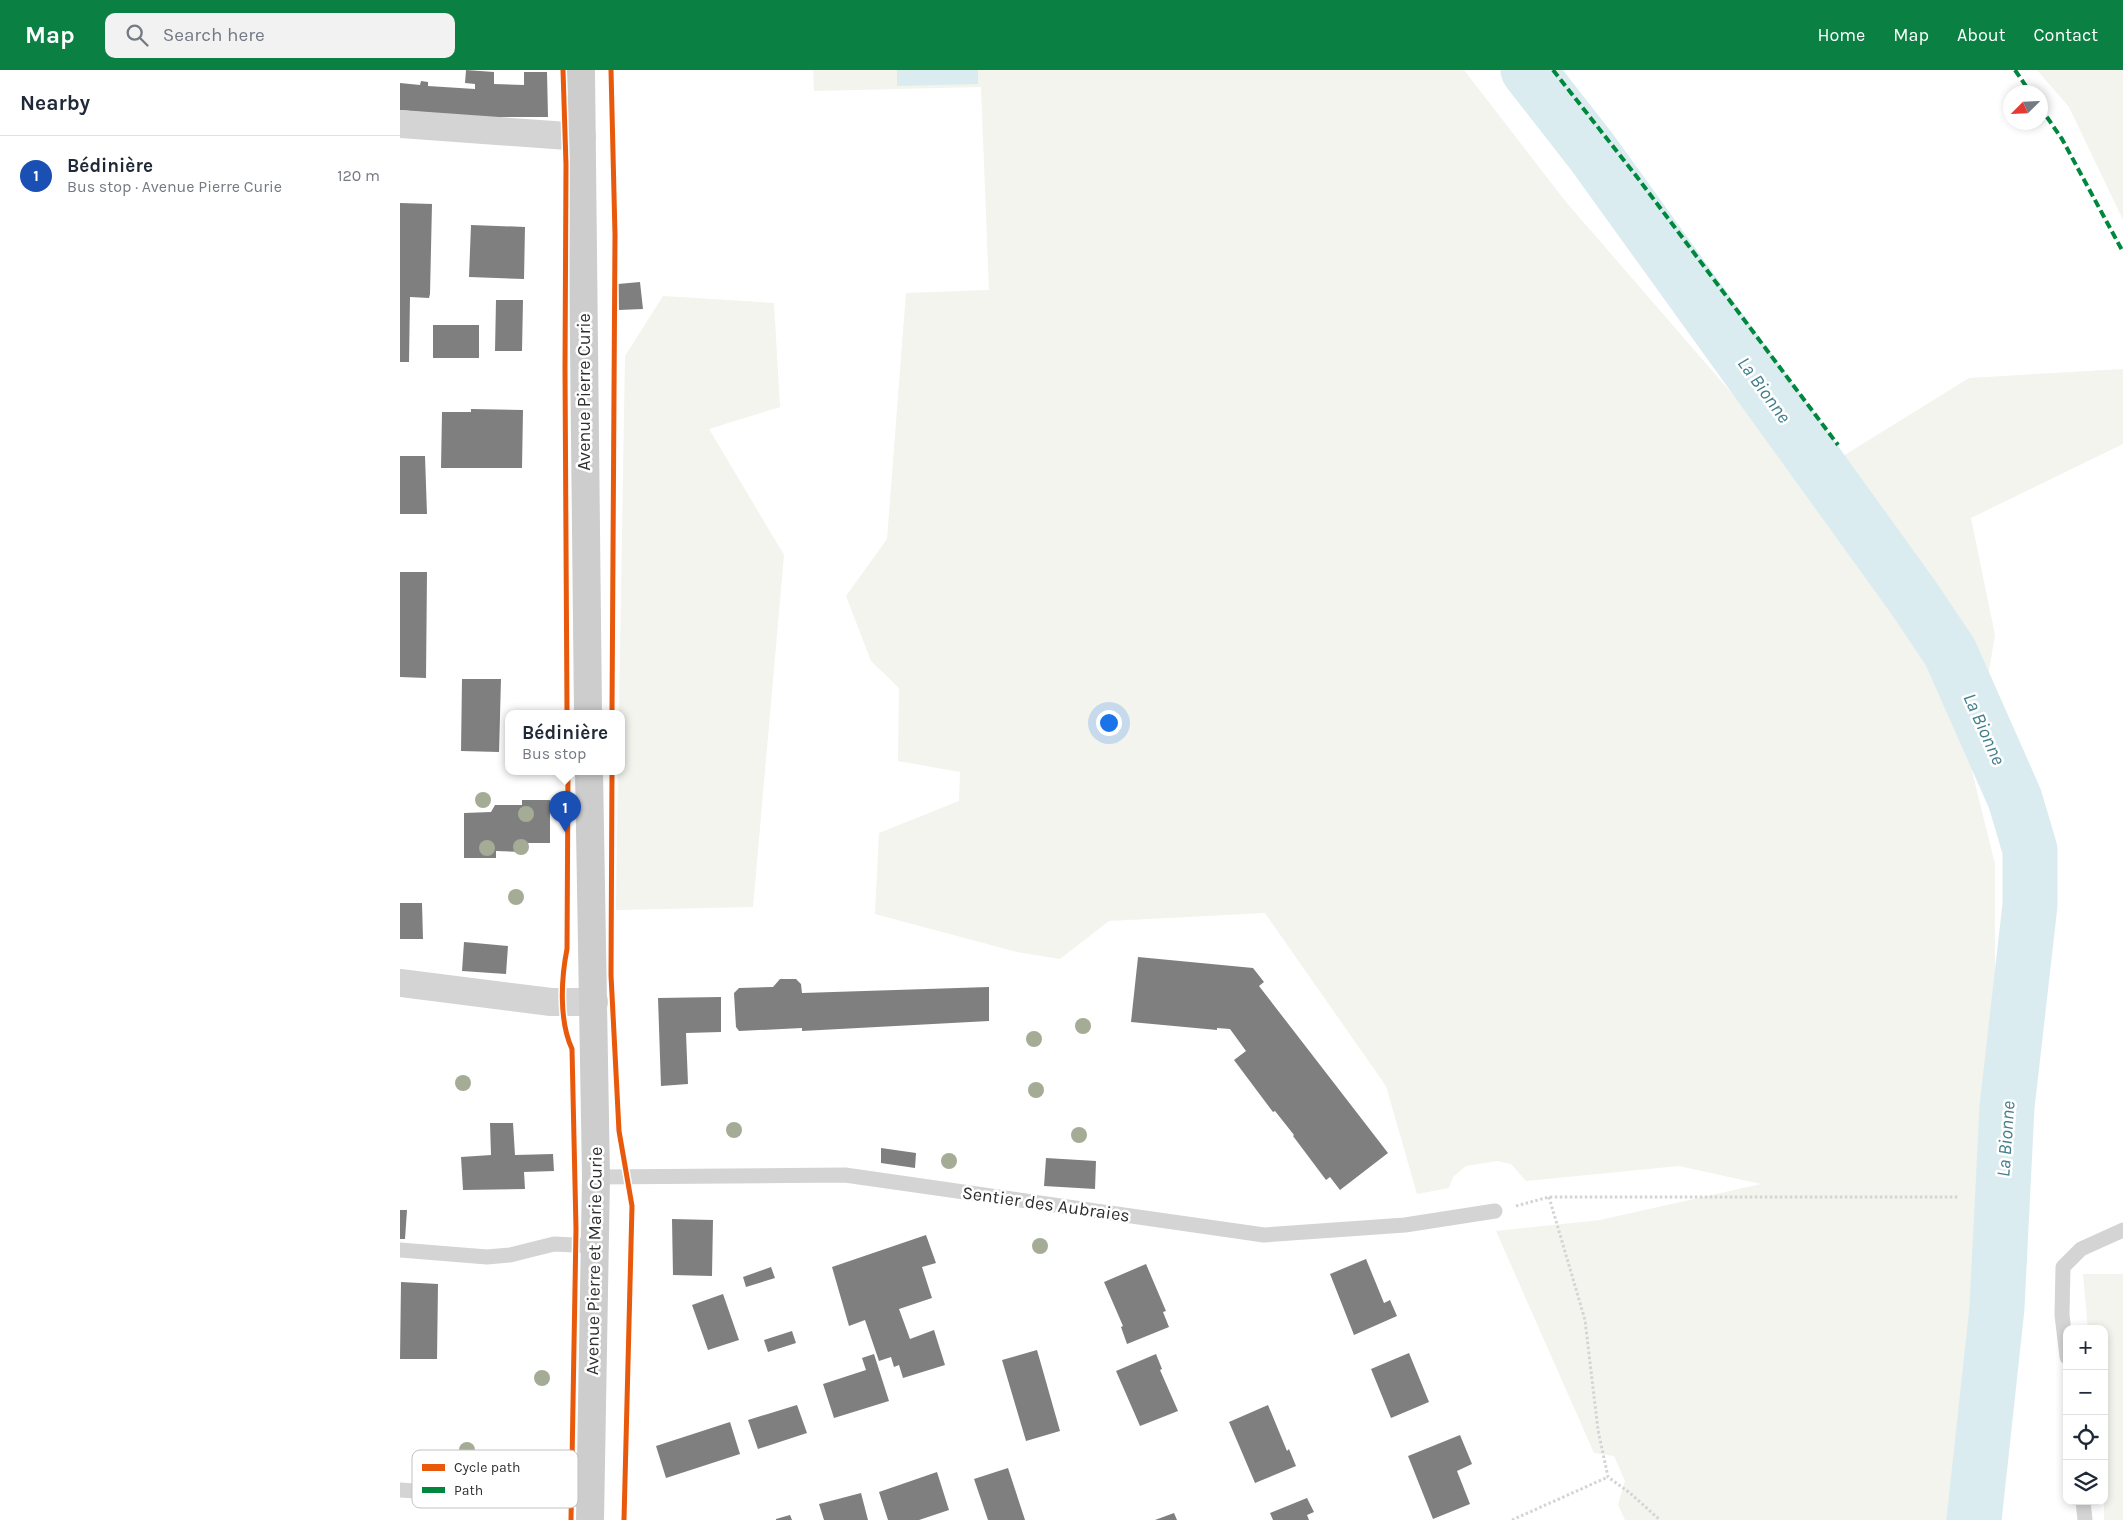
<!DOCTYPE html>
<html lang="en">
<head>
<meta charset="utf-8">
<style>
	body { margin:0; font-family:Karla,sans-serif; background:#f2f2f3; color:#1f2937 }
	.controls { position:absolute; right:15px; bottom:15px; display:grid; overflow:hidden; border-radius:10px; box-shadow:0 2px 8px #0003 }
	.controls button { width:45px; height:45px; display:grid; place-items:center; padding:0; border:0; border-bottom:1px solid #e0e1e3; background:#fff; color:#1f2937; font:25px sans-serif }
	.compass { position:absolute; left:1603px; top:15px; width:45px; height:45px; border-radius:50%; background:#fff; box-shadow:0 2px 8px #0003; rotate:246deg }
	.you { position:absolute; left:708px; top:652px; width:18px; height:18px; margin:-12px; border:4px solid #fff; border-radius:50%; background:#1a73e8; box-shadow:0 0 0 8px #1a73e833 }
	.badge { display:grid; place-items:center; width:32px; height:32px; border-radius:50%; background:#0b8043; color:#fff; font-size:16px; font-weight:700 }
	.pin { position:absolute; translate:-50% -41px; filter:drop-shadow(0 1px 2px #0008) }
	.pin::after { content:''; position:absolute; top:26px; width:18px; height:15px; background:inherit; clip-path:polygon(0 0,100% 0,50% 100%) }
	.popup { position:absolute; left:105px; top:640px; width:120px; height:65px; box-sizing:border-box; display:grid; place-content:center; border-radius:10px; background:#fff; filter:drop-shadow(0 1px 4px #0005); font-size:16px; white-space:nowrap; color:#747a83 }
	.popup b { font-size:19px; color:#1f2937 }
	.popup::after { content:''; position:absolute; left:50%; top:100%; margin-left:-10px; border:10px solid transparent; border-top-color:#fff }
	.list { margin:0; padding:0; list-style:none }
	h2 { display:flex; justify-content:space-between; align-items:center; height:65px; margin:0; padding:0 20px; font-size:21px }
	h2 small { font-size:16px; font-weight:400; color:#747a83 }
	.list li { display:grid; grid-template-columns:32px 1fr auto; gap:15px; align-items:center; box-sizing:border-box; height:80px; padding:0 20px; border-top:1px solid #e0e1e3 }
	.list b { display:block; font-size:19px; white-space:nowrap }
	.list p { margin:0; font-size:16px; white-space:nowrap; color:#747a83 }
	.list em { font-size:16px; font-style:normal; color:#747a83 }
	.icon { flex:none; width:28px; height:28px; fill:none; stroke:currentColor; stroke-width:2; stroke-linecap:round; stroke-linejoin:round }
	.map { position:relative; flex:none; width:1723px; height:1450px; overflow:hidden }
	header { display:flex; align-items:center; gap:30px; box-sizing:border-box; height:70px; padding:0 25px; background:#0b8043; color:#fff }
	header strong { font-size:24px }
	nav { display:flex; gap:28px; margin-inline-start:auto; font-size:18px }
	.search { width:350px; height:45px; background:#f2f2f3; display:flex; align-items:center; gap:12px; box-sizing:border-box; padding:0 18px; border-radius:10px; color:#747a83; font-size:19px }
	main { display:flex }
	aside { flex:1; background:#fff }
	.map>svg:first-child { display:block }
</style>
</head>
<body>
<header>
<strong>Map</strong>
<div class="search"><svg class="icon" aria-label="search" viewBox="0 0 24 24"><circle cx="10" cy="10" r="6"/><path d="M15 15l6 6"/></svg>Search here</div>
<nav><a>Home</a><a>Map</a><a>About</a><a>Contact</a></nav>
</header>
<main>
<aside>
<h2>Nearby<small></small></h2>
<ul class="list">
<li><span class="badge" style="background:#1a4fb4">1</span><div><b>Bédinière</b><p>Bus stop · Avenue Pierre Curie</p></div><em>120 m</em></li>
</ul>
</aside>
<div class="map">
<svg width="1723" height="1450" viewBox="0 0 1723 1450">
	<rect width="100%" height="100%" fill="#fff"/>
	<path fill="#f2f4ed" d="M413 0H1064L1166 132 1406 409 1569 308 1723 299V374L1571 448 1595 565 1572 701 1595 794V934L1583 1067 1603 1063 1598 1261 1585 1450H1225L1218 1435 1225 1411 1214 1386 1194 1383 1096 1161 1200 1150 1361 1114 1279 1096 1126 1111 1111 1094 1097 1091 1066 1096 1053 1107 1049 1118 1017 1124 986 1016 865 843 709 851 660 889 617 882 475 844 479 763 559 731 560 702 498 691 499 618 471 591 446 526 487 469 506 223 589 220 581 17 414 21Z
		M1637 0H1723V150L1669 37Z
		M263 226 374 233 380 337 309 359 384 485 353 837 216 840 218 701H221V643H219L225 286Z
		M1683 1204H1723V1450H1704V1259H1688Z"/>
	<path fill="#dbecf0" d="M497 0H578V14L497 16Z"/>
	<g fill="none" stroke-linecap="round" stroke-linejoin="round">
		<path stroke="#dbecf0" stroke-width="55" d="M1128 0 1192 82 1513 527 1550 582 1615 729 1630 780V835L1607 1037 1597 1238 1574 1450"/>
	</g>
	<path fill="#7f7f7f" d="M66 0 94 2V14L124 15V2H147L148 47H74L0 40V13L20 15 21 11 28 12V16L75 19V14L65 13Z
		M0 133 32 134 30 224 29 228 10 227 9 292H0Z
		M71 155 125 157 124 209 69 207Z
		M240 212 243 239 219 240 218 214Z
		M96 230H123L122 281H95Z
		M33 255H79V288H33Z
		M71 339 123 340 122 398H41L42 342H71Z
		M0 386H25L27 444H0Z
		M0 502H27L26 608 0 607Z
		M62 609H101L99 682 61 681Z
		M122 730H150V773H123V782L96 781V788H64V743L91 742 95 735H122Z
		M0 833H22L23 869H0Z
		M64 872 108 876 106 904 62 901Z
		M738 887 853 898 864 912 859 916 988 1083 940 1120 930 1107 926 1110 893 1066 894 1065 875 1041 873 1042 834 990 846 981 830 959 817 958V960L731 952Z
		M380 909H396L401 914 402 923 589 917V951L402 961V958L339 961 336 957 334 923 339 918 373 917Z
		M321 927V962L286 963 288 1014 261 1016 258 928Z
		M90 1053H113L115 1085 153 1084 154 1101 124 1102 125 1119 63 1120 61 1087 91 1085Z
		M481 1078 516 1083 515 1098 481 1093Z
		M646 1088 696 1091 695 1119 644 1116Z
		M0 1140H7L5 1169H0Z
		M272 1149 313 1150 312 1206 273 1205Z
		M526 1165 536 1193 522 1197 532 1228 499 1239 510 1269 534 1260 545 1295 503 1308 499 1295 494 1297 491 1287 479 1291 465 1250 449 1256 432 1197Z
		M966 1189 984 1233 990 1230 997 1246 954 1265 930 1204Z
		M746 1194 766 1241 763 1242 769 1257 727 1274 721 1257 723 1256 704 1212Z
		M371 1197 375 1208 346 1217 343 1207Z
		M1 1212 38 1214 37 1289H0Z
		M323 1224 339 1270 308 1280 292 1235Z
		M392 1261 396 1273 368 1282 364 1270Z
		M637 1280 660 1361 626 1371 602 1290Z
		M1009 1283 1029 1332 991 1348 971 1299Z
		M474 1284 489 1331 434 1348 423 1314 466 1300 462 1288Z
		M756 1284 762 1299 760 1300 778 1341 740 1356 716 1301Z
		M397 1335 407 1363 358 1379 348 1350Z
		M868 1335 887 1381 889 1379 896 1396 855 1413 829 1352Z
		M330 1352 340 1384 266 1408 256 1376Z
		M1060 1365 1072 1394 1057 1401 1070 1434 1033 1449 1008 1386Z
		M608 1398 625 1450H588L574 1409Z
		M537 1402 549 1440 519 1450H488L479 1422Z
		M461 1423 468 1450H424L419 1434Z
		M907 1428 914 1442 907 1445 909 1450H873L870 1443Z
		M774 1443 777 1450H755Z
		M390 1445 392 1450H376V1449Z"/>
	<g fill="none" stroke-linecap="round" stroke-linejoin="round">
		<path stroke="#d4d4d4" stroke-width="3" stroke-dasharray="2.5 2.5" stroke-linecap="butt" d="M1149 1127 1185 1250 1198 1360 1208 1407 1230 1423 1260 1450
			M1116 1136 1149 1127H1559
			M1112 1450 1208 1407"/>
		<path stroke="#d4d4d4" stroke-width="15" d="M196 1107 445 1105 864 1165 1005 1155 1095 1141
			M0 1180 87 1187 110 1185 154 1174 195 1176
			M1667 1287 1662 1245 1663 1197 1681 1179 1723 1160
			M0 1420 150 1430 190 1429
			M1683 1431 1685 1450"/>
		<path stroke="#d4d4d4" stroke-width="28" d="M0 54 182 67
			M0 913 151 932H194"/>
		<path stroke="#cdcdcd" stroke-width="28" d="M181 0 188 643
			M189 701 196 1107 190 1450"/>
		<path stroke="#00873e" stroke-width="4" stroke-dasharray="8 4" stroke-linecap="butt" d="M1153 0 1237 107 1438 375
			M1615 0 1630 22
			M1640 37 1662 69 1723 182"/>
		<g stroke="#fff" stroke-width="8">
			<path id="cycleway" d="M163 0 166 95 165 298 167 643
				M211 0 215 165 212 643
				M168 701 167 879C161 909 159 951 172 979L176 1159 171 1450
				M212 701 211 905 219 1061 232 1136 224 1450"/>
		</g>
		<use href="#cycleway" stroke="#e8590c" stroke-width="5"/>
	</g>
	<g fill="#a5ac95">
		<circle cx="83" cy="730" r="8"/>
		<circle cx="126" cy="744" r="8"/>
		<circle cx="121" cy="777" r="8"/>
		<circle cx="87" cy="778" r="8"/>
		<circle cx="116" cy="827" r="8"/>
		<circle cx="683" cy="956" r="8"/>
		<circle cx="634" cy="969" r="8"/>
		<circle cx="63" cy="1013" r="8"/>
		<circle cx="636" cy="1020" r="8"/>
		<circle cx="334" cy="1060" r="8"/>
		<circle cx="679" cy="1065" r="8"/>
		<circle cx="549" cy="1091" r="8"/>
		<circle cx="640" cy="1176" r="8"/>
		<circle cx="142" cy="1308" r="8"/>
		<circle cx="67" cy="1380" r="8"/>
	</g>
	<g text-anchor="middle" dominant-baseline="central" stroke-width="5" stroke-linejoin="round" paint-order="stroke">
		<g font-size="18" fill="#2f2f2f" stroke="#fff">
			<text transform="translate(184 322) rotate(-90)">Avenue Pierre Curie</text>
			<text transform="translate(646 1134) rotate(8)">Sentier des Aubraies</text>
			<text transform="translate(194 1191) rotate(-89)">Avenue Pierre et Marie Curie</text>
		</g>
		<g font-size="19" font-style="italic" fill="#427f8c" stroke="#fff">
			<text transform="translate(1364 320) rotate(54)">La Bionne</text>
			<text transform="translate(1584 659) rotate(66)">La Bionne</text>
			<text transform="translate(1606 1069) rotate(-86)">La Bionne</text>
		</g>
	</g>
	<rect x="12" y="1380" width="166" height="58" rx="8" fill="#fff" stroke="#c1c1c1" stroke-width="1"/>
	<rect x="22" y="1394" width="23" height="7" fill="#e8590c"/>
	<rect x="22" y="1417" width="23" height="6" fill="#00873e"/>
	<g font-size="14" fill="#2f2f2f">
		<text x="54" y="1402">Cycle path</text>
		<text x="54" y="1425">Path</text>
	</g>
</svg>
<div class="controls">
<button>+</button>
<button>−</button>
<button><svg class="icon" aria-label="locate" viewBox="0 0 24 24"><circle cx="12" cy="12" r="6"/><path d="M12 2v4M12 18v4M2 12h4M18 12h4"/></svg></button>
<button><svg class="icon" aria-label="layers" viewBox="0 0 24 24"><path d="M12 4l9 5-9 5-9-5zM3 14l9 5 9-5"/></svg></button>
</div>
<svg class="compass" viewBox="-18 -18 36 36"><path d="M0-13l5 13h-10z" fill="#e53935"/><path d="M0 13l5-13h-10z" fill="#747a83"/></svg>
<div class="you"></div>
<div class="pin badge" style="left:165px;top:762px;background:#1a4fb4">1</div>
<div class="popup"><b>Bédinière</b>Bus stop</div>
</div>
</main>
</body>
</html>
